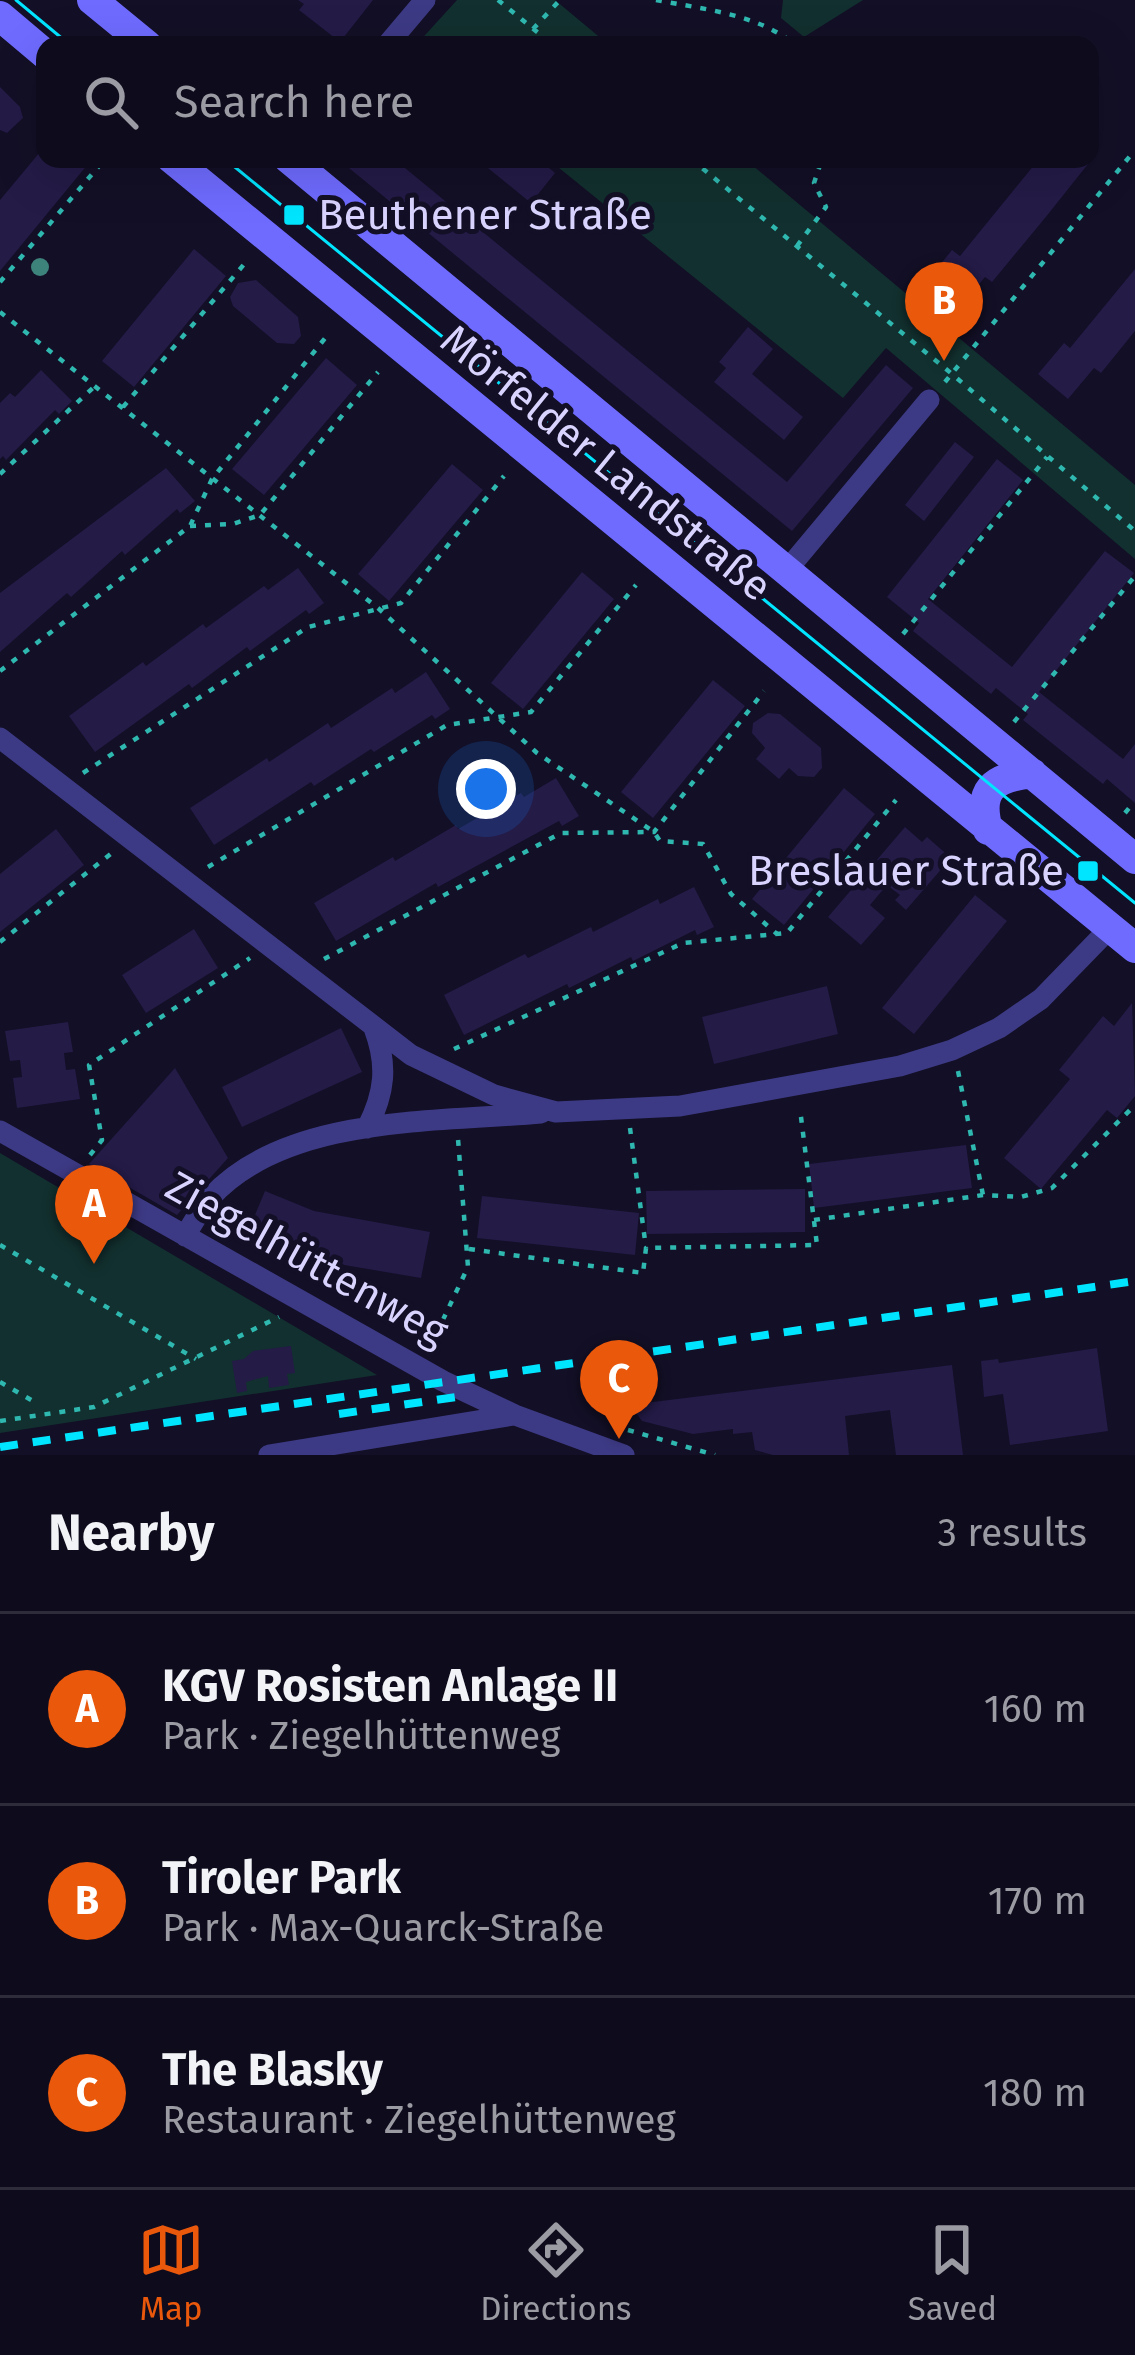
<!DOCTYPE html>
<html lang="en">
<head>
<meta charset="utf-8">
<style>
	body { margin:0; font-family:"Fira Sans",sans-serif; background:#1c1929; color:#f1f3f6 }
	.you { position:absolute; left:486px; top:789px; width:42px; height:42px; margin:-30px; border:9px solid #fff; border-radius:50%; background:#1a73e8; box-shadow:0 0 0 18px #1a73e833 }
	.badge { display:grid; place-items:center; width:78px; height:78px; border-radius:50%; background:#ea580c; color:#fff; font-size:39px; font-weight:700 }
	.pin { position:absolute; translate:-50% -99px; filter:drop-shadow(0 3px 6px #0008) }
	.pin::after { content:''; position:absolute; top:63px; width:42px; height:36px; background:inherit; clip-path:polygon(0 0,100% 0,50% 100%) }
	.list { margin:0; padding:0; list-style:none }
	h2 { display:flex; justify-content:space-between; align-items:center; height:156px; margin:0; padding:0 48px; font-size:51px }
	h2 small { font-size:39px; font-weight:400; color:#9b9ba3 }
	.list li { display:grid; grid-template-columns:78px 1fr auto; gap:36px; align-items:center; box-sizing:border-box; height:192px; padding:0 48px; border-top:3px solid #2e2b3b }
	.list b { display:block; font-size:45px; white-space:nowrap }
	.list p { margin:0; font-size:39px; white-space:nowrap; color:#9b9ba3 }
	.list em { font-size:39px; font-style:normal; color:#9b9ba3 }
	.icon { flex:none; width:66px; height:66px; fill:none; stroke:currentColor; stroke-width:2; stroke-linecap:round; stroke-linejoin:round }
	.map { position:relative; flex:none; width:1135px; height:1455px; overflow:hidden }
	.search { position:absolute; background:#0e0b1c; box-shadow:0 12px 48px #0002; left:36px; right:36px; top:36px; height:132px; display:flex; align-items:center; gap:30px; box-sizing:border-box; padding:0 42px; border-radius:24px; color:#9b9ba3; font-size:45px }
	.sheet { height:732px; background:#0e0b1c }
	nav { display:flex; justify-content:space-around; align-items:center; box-sizing:border-box; height:168px; border-top:3px solid #2e2b3b; background:#0e0b1c; font-size:33px; color:#9b9ba3 }
	nav a { display:grid; justify-items:center; gap:6px }
	nav .on { color:#ea580c }
	.map>svg:first-child { display:block }
</style>
</head>
<body>
<div class="map">
<svg width="1135" height="1455" viewBox="0 0 1135 1455">
	<rect width="100%" height="100%" fill="#130f26"/>
	<path fill="#12302f" d="M457 0H555L609 45H416Z
		M783 0H863L804 37 781 18Z
		M548 159H745L1135 485V559L886 348 843 398Z
		M0 1153 377 1375 0 1433Z"/>
	<path fill="#241b47" d="M298 0H373L340 42 299 10 304 4Z
		M0 87 20 107 23 118 7 133 0 130Z
		M45 146V159H82L88 164 0 271V200Z
		M1090 148 1096 154 1045 218 992 282 985 277 959 309 926 282 952 250 960 256 1039 159H1090Z
		M338 159H394L787 482 886 365 913 388 792 531Z
		M477 159H538L555 173 531 203Z
		M194 249 226 276 134 387 102 361Z
		M1135 269V331L1101 373 1094 368 1068 399 1038 374 1064 343 1070 348Z
		M256 280 298 317 301 336 294 344 277 343 233 306 230 297 238 283Z
		M748 327 773 349 752 374 803 417 784 440 714 382 726 368 719 362Z
		M326 358 357 385 264 495 232 469Z
		M41 370 72 401 59 414 55 410 6 460 3 456 0 459V403L10 393 15 397Z
		M955 442 974 457 924 521 905 505Z
		M997 459 1023 480 928 599 1012 667 1105 551 1134 573 1039 692 1123 759 1135 744V803L1107 779 1103 784 1023 720 1028 714 996 688 991 694 913 631 919 623 887 597Z
		M452 464 483 490 389 601 358 574Z
		M166 468 195 501 180 513 177 509 125 555 122 551 71 597 67 593 0 652V593Z
		M298 568 324 603 309 614 306 610 250 651 247 647 192 688 189 684 95 752 69 716 143 662 146 666 203 624 206 628 264 586 268 590Z
		M582 572 614 599 523 709 491 683Z
		M426 672 450 709 435 719 432 715 374 752 371 749 314 786 311 782 214 845 190 808 267 758 269 762 328 723 331 728 392 688 395 693Z
		M713 680 745 706 653 818 621 792Z
		M768 713 780 714 821 748 822 768 814 777 798 776 789 768 779 779 756 759 765 748 752 733 753 723Z
		M556 778 579 816 562 826 559 821 438 887 436 883 336 941 314 903 393 857 395 861 456 825 458 829 521 793 524 797Z
		M844 788 875 814 784 925 752 899Z
		M905 827 922 842 927 837 951 858 906 910 895 900 900 895 887 885 870 905 885 918 861 945 828 917Z
		M56 829 84 865 0 932V874Z
		M694 887 714 927 697 935 695 930 633 961 631 957 569 988 567 984 464 1035 444 995 525 954 528 958 591 927 593 932 658 899 660 904Z
		M975 895 1007 921 914 1034 882 1008Z
		M194 929 218 968 146 1013 122 975Z
		M827 986 838 1034 714 1064 702 1017Z
		M1132 1003 1135 1096 1117 1118 1107 1110 1041 1189 1004 1158 1070 1079 1059 1070 1103 1016 1114 1026Z
		M68 1022 73 1052 64 1053 66 1070 75 1069 80 1099 17 1108 13 1078 22 1077 20 1060 10 1061 5 1031Z
		M341 1028 362 1072 242 1127 222 1087Z
		M175 1068 228 1158 177 1215 89 1164Z
		M966 1145 972 1188 814 1208 809 1164Z
		M805 1189V1232L647 1234 646 1191Z
		M265 1191 314 1211 430 1232 421 1278 303 1258 247 1234Z
		M482 1196 639 1213 635 1255 477 1238Z
		M291 1346 295 1373 287 1374 289 1385 269 1388 268 1376 246 1382 247 1391 237 1393 232 1361 244 1359 253 1351Z
		M1097 1348 1108 1431 1010 1445 1003 1394 984 1397 981 1361 998 1359 999 1363Z
		M952 1365 963 1455H896L890 1410 845 1416 849 1455H773L755 1450 752 1432 733 1434V1429L693 1434 642 1421 636 1413 645 1403Z"/>
	<g fill="none" stroke-linecap="round" stroke-linejoin="round">
		<path stroke="#2fb8b0" stroke-width="4.5" stroke-dasharray="6 9" stroke-linecap="butt" d="M498 0 553 45
			M656 0C702 9 759 14 795 45
			M533 29 560 0
			M237 159 241 162
			M691 159 952 374 1135 531
			M797 246 826 207 814 183 822 159
			M0 282 105 159
			M0 312 378 608 537 753 654 832 660 841 703 844 731 894 777 934
			M945 382 1135 150
			M123 407 246 262
			M0 474 95 386
			M190 526 233 524 260 515 378 372
			M903 634 1047 457
			M0 671 190 526 212 479 330 332
			M1014 722 1135 576
			M83 773 308 627 401 603 504 476
			M1125 813 1134 802
			M208 867 447 725 531 712 636 585
			M0 942 113 852
			M324 959 561 833 654 832 764 691
			M454 1049 683 943 787 933 896 800
			M958 1071 983 1195
			M630 1128 646 1248
			M90 1155 102 1140 89 1065 250 958
			M814 1220 983 1195 1021 1197 1052 1188 1135 1105
			M0 1245 196 1359
			M469 1249 643 1273 646 1248 817 1245 800 1109
			M430 1347 468 1267 458 1139
			M0 1382 33 1401
			M0 1421 94 1407 279 1317
			M628 1430 715 1455"/>
		<path stroke="#3d3a85" stroke-width="21" d="M387 45 425 0
			M787 570 929 400
			M0 738 411 1055 494 1095 556 1112 680 1106 900 1066 952 1050 999 1028 1041 999 1110 928
			M367 1128C385 1093 388 1065 374 1028
			M0 1131 443 1381 515 1415 624 1455
			M185 1236C193 1223 201 1208 211 1197 286 1115 439 1122 541 1113
			M269 1455 514 1415"/>
		<path stroke="#6f6bff" stroke-width="30" d="M92 0 147 45
			M0 16 45 54
			M172 159 1135 948
			M289 159 1135 859
			M988 830C977 789 993 778 1032 773"/>
		<path stroke="#00e5ff" stroke-width="3" d="M16 0 70 45
			M225 159 1135 903"/>
		<path stroke="#00e5ff" stroke-width="8" stroke-dasharray="18 15" stroke-linecap="butt" d="M339 1414 463 1396
			M0 1447 1135 1281"/>
	</g>
	<circle fill="#3d827b" cx="40" cy="267" r="9"/>
	<g fill="#00e5ff" stroke="#130f26" stroke-width="4.5">
		<rect x="282" y="203" width="24" height="24" rx="6"/>
		<rect x="1076" y="859" width="24" height="24" rx="6"/>
	</g>
	<g text-anchor="middle" dominant-baseline="central" stroke-width="10" stroke-linejoin="round" paint-order="stroke">
		<g font-size="42" fill="#d9d4ff" stroke="#130f26" text-anchor="start">
			<text x="318" y="215">Beuthener Straße</text>
			<text x="1064" y="871" text-anchor="end">Breslauer Straße</text>
		</g>
		<g font-size="42" fill="#d9d4ff" stroke="#130f26">
			<text transform="translate(606 463) rotate(39)">Mörfelder Landstraße</text>
			<text transform="translate(307 1259) rotate(29)">Ziegelhüttenweg</text>
		</g>
	</g>
</svg>
<div class="you"></div>
<div class="pin badge" style="left:94px;top:1264px">A</div>
<div class="pin badge" style="left:944px;top:361px">B</div>
<div class="pin badge" style="left:619px;top:1439px">C</div>
<div class="search"><svg class="icon" aria-label="search" viewBox="0 0 24 24"><circle cx="10" cy="10" r="6"/><path d="M15 15l6 6"/></svg>Search here</div>
</div>
<section class="sheet">
<h2>Nearby<small>3 results</small></h2>
<ul class="list">
<li><span class="badge">A</span><div><b>KGV Rosisten Anlage II</b><p>Park · Ziegelhüttenweg</p></div><em>160 m</em></li>
<li><span class="badge">B</span><div><b>Tiroler Park</b><p>Park · Max-Quarck-Straße</p></div><em>170 m</em></li>
<li><span class="badge">C</span><div><b>The Blasky</b><p>Restaurant · Ziegelhüttenweg</p></div><em>180 m</em></li>
</ul>
</section>
<nav>
<a class="on"><svg class="icon" aria-label="map" viewBox="0 0 24 24"><path d="M3 6l6-2 6 2 6-2v14l-6 2-6-2-6 2zM9 4v14M15 6v14"/></svg>Map</a>
<a><svg class="icon" aria-label="directions" viewBox="0 0 24 24"><path d="M12 3l9 9-9 9-9-9zM9 14v-3h6M13 9l2 2-2 2"/></svg>Directions</a>
<a><svg class="icon" aria-label="saved" viewBox="0 0 24 24"><path d="M7 4h10v16l-5-4-5 4z"/></svg>Saved</a>
</nav>
</body>
</html>
